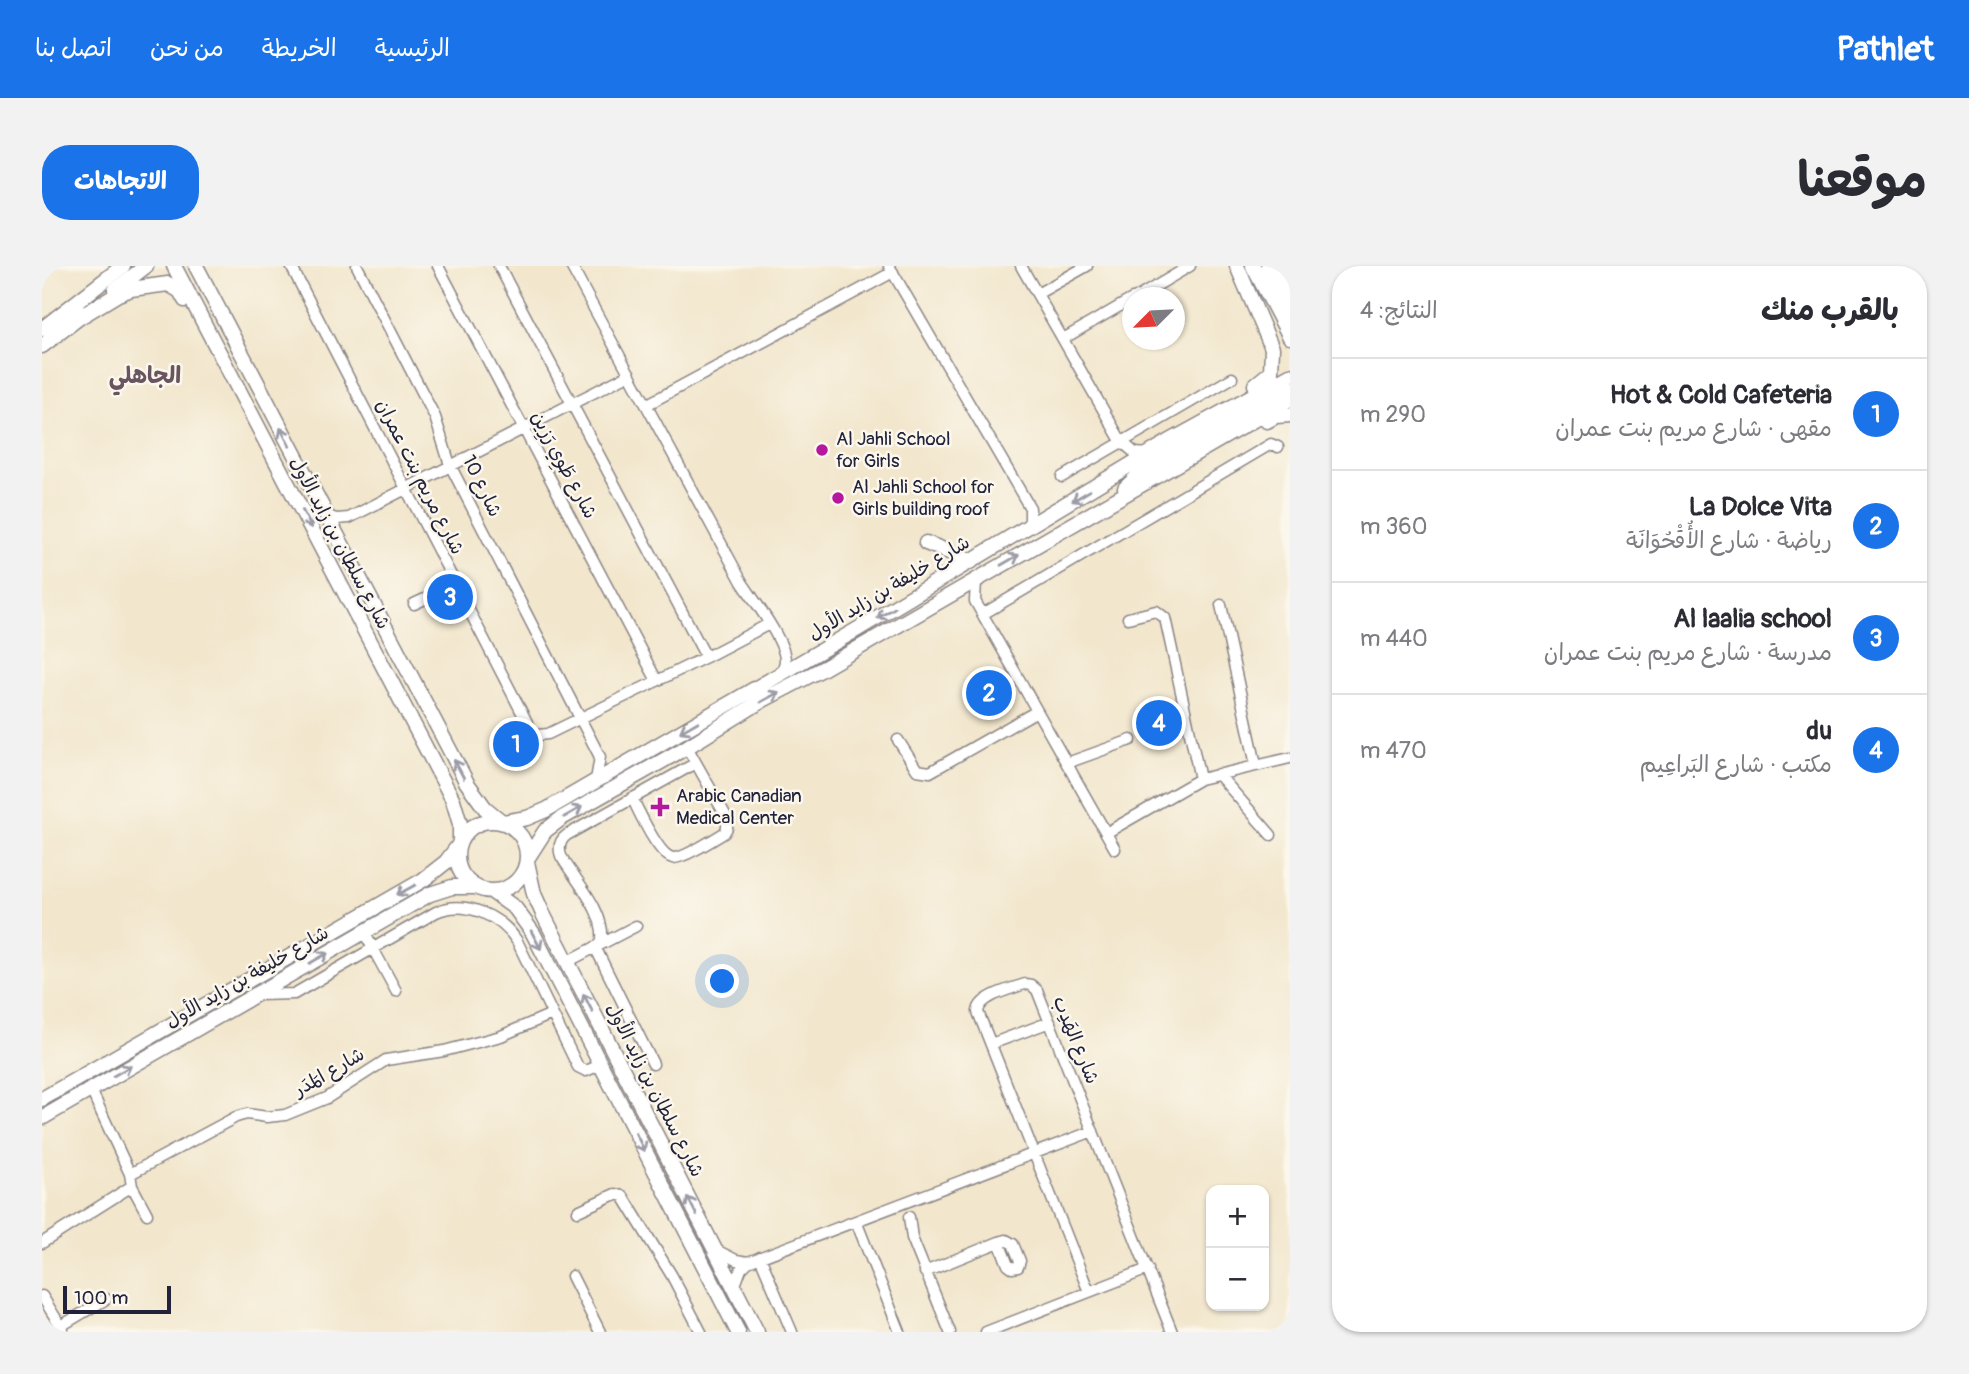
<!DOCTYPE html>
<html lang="ar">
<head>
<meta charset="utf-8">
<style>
	body { margin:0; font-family:Pangolin,"Playpen Sans Arabic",sans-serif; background:#f2f2f3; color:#2b2b33; direction:rtl }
	.controls { position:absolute; right:21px; bottom:21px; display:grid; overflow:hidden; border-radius:14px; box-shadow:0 2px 5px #0004 }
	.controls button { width:63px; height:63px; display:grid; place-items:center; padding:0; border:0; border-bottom:2px solid #e1e1e2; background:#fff; color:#2b2b33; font:35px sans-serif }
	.compass { position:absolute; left:1080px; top:21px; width:63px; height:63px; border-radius:50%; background:#fff; box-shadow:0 2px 5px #0004; rotate:246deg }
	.scale { position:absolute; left:21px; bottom:18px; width:108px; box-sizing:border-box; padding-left:7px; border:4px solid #22223b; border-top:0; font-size:19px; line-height:24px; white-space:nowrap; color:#22223b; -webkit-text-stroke:5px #fbf7ec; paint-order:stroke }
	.you { position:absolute; left:681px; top:716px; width:24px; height:24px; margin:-18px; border:5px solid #fff; border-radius:50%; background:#1a73e8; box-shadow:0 0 0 10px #1a73e833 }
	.badge { display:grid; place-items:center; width:46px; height:46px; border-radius:50%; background:#1a73e8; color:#fff; font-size:23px; font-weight:700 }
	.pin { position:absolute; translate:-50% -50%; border:4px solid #fff; box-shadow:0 2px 7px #0006 }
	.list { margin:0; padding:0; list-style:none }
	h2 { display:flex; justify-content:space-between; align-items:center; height:91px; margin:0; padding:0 28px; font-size:30px }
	h2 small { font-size:23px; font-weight:400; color:#7c7c81 }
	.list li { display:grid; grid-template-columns:46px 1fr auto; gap:21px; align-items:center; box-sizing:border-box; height:112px; padding:0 28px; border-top:2px solid #e1e1e2 }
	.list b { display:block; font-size:26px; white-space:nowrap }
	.list p { margin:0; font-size:23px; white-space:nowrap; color:#7c7c81 }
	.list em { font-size:23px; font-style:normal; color:#7c7c81 }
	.map { position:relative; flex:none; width:1248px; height:1066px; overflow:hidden; direction:ltr; border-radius:28px }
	header { display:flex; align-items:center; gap:42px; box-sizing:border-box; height:98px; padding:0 35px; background:#1a73e8; color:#fff }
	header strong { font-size:33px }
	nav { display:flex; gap:38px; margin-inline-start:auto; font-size:24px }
	.intro { display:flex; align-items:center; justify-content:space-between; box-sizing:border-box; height:168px; padding:0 42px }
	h1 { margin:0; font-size:49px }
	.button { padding:18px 32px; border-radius:28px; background:#1a73e8; color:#fff; font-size:24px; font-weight:700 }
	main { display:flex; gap:42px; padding:0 42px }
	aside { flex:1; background:#fff; border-radius:28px; box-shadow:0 2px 5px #0004 }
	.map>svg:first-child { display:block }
</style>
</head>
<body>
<header>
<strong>Pathlet</strong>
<nav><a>الرئيسية</a><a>الخريطة</a><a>من نحن</a><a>اتصل بنا</a></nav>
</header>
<div class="intro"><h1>موقعنا</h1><a class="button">الاتجاهات</a></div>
<main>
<aside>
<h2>بالقرب منك<small>النتائج: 4</small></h2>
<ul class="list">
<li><span class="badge">1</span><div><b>Hot &amp; Cold Cafeteria</b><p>مقهى · شارع مريم بنت عمران</p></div><em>290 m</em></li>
<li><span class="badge">2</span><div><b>La Dolce Vita</b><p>رياضة · شارع الأُقْحُوَانَة</p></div><em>360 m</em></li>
<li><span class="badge">3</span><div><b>Al laalia school</b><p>مدرسة · شارع مريم بنت عمران</p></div><em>440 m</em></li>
<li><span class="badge">4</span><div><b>du</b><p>مكتب · شارع البَراعِيم</p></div><em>470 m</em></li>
</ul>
</aside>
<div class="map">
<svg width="1248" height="1066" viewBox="0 0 1248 1066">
	<rect width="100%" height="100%" fill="#fbf7ec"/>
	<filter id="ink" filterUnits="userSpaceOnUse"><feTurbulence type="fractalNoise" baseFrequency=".0143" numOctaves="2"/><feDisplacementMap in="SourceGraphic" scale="14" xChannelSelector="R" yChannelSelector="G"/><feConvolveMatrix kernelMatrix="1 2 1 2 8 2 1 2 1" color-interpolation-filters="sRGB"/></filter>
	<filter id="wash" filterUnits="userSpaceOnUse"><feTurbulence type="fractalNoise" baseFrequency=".00686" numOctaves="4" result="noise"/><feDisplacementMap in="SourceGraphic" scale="28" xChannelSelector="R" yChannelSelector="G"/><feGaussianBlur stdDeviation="1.57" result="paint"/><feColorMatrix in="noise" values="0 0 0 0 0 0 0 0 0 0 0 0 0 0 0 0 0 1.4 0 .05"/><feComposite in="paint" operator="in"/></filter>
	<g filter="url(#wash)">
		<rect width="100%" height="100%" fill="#f2e6cc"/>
	</g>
	<g filter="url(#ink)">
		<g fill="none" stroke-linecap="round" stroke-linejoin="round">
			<g stroke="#8a8484" stroke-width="13">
				<path id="minor" d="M249 0 490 466 496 469 506 468 664 391 727 358
					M315 0 393 151 408 199 558 491 554 514
					M396 0 615 415
					M457 0 664 391
					M529 0 700 316C711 333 743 375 743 394 743 400 740 404 737 409
					M847 0 988 242V253L985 263
					M979 0 1079 175 1093 187 1108 188
					M995 28 1045 0
					M1094 32 1148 0
					M1021 73 1090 33
					M604 139 851 6
					M1020 211 1190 112
					M284 250 295 253 307 252 588 108
					M934 314 933 335 1073 583
					M372 338 413 319
					M1179 339 1214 499
					M941 348 1229 178 1236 181
					M1086 352 1114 345 1123 352 1158 513
					M856 474 875 504 888 506 995 445
					M1025 497 1089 474
					M1176 508 1229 569
					M590 532C597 545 616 590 631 592 641 593 672 573 682 567L685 562V552L645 481
					M1064 567 1158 513 1248 492
					M322 666 354 725
					M559 678C567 650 533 614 519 590 516 581 518 574 525 569L654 497
					M553 681 611 798
					M525 696 594 660
					M216 729 252 728 394 646C423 633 459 650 475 675L536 801 544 805 558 799
					M949 778 1008 756
					M49 824 88 908 90 920 105 948
					M88 908 194 851 205 848 225 851 243 849 285 832 344 794 402 785 459 770 510 748
					M536 945 573 928 581 930 630 1010 659 1066
					M867 951 870 972 908 1066
					M814 955 858 1066
					M0 977 90 920
					M672 983 694 994 706 996 1051 865
					M718 991 750 1066
					M883 1006 957 976 964 974 971 978 978 995 976 1001 970 1002 966 999 957 976
					M530 1010 558 1066
					M692 1022 699 1003 706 996
					M1047 1026 936 746C937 730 969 723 983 718L989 719 995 724 1130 1066
					M0 1030 21 1064
					M19 1060 64 1033
					M944 1066 1106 1003"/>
			</g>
			<g stroke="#8a8484" stroke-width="17">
				<path id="major" d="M132 0 411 534 418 558V575
					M154 0 425 517 443 542 459 555
					M1195 0 1230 82 1229 106 1213 119
					M1211 0 1248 71
					M1226 0 1248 44
					M1238 0 1248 19
					M73 24 104 0
					M38 51 76 28 89 23 126 18 138 25 143 34
					M0 63 81 0
					M0 80 43 47
					M1225 155 1234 150 1248 149
					M1083 222 1100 206 1248 121
					M884 277 930 295
					M415 590a35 35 0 1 1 70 0a35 35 0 1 1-70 0Z
					M461 556 485 552 504 544 816 363 1123 178 1248 109
					M485 593 503 565 520 552 645 481 721 434 782 402 1248 133
					M485 596 492 628 501 648 715 1066
					M449 625 473 642 491 667 696 1066
					M0 833 381 614 404 596 416 580
					M0 852 388 628 410 621H433"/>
			</g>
			<use href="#minor" stroke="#fff" stroke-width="10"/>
			<use href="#major" stroke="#fff" stroke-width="14"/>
		</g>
		<defs><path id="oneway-shaft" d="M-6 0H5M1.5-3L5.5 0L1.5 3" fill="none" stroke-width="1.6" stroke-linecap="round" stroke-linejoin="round" transform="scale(1.75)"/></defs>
		<g stroke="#9c9ca7">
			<use href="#oneway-shaft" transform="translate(243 171) rotate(-117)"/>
			<use href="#oneway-shaft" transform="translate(1039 230) rotate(149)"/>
			<use href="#oneway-shaft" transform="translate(265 253) rotate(62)"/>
			<use href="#oneway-shaft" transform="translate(968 294) rotate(-30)"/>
			<use href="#oneway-shaft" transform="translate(844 347) rotate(149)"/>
			<use href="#oneway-shaft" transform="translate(728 431) rotate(-29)"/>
			<use href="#oneway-shaft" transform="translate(647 461) rotate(150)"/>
			<use href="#oneway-shaft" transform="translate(417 503) rotate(-118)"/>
			<use href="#oneway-shaft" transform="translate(531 546) rotate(-30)"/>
			<use href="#oneway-shaft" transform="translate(364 624) rotate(151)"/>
			<use href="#oneway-shaft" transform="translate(494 674) rotate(62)"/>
			<use href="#oneway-shaft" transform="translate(277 692) rotate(-30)"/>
			<use href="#oneway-shaft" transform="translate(546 737) rotate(-117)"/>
			<use href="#oneway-shaft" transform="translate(80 805) rotate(-30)"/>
			<use href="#oneway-shaft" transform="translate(598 876) rotate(63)"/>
			<use href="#oneway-shaft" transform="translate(650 940) rotate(-117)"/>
		</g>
	</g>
	<g fill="#b5179e" stroke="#fbf7ec" stroke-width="2.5">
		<circle cx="780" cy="184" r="7"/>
		<circle cx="796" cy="232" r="7"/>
		<path d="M614.5 530.5h7v7h7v7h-7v7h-7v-7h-7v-7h7z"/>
	</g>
	<g text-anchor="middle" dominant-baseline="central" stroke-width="5" stroke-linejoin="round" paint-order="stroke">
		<g font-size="19" fill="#22223b" stroke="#fbf7ec" text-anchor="start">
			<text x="794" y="173">Al Jahli School<tspan x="794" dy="22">for Girls</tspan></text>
			<text x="810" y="221">Al Jahli School for<tspan x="810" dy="22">Girls building roof</tspan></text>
			<text x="634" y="530">Arabic Canadian<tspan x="634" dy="22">Medical Center</tspan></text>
		</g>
		<g font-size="19" fill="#22223b" stroke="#fbf7ec">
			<text transform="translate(522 199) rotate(62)">شارع طَوِي رَزِين</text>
			<text transform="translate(378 211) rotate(63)">شارع مريم بنت عمران</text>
			<text transform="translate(440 220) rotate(64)">شارع 10</text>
			<text transform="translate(298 277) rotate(62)">شارع سلطان بن زايد الأول</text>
			<text transform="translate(847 322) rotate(-31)">شارع خليفة بن زايد الأول</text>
			<text transform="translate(205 711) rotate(-30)">شارع خليفة بن زايد الأول</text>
			<text transform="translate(1034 774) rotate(68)">شارع الهَدِب</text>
			<text transform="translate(287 806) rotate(-30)">شارع المَدَر</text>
			<text transform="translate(613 824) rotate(63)">شارع سلطان بن زايد الأول</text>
		</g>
		<g font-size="23" font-weight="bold" fill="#68555f" stroke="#fbf7ec">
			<text x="103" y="109">الجاهلي</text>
		</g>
	</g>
</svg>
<div class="controls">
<button>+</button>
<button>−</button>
</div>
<svg class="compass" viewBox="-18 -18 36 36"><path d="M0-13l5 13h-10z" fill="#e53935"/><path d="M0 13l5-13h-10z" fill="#7c7c81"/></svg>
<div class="scale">100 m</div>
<div class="you"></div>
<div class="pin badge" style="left:474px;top:478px">1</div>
<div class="pin badge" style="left:947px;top:427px">2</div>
<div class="pin badge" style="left:408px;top:331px">3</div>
<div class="pin badge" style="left:1117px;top:457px">4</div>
</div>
</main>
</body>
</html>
